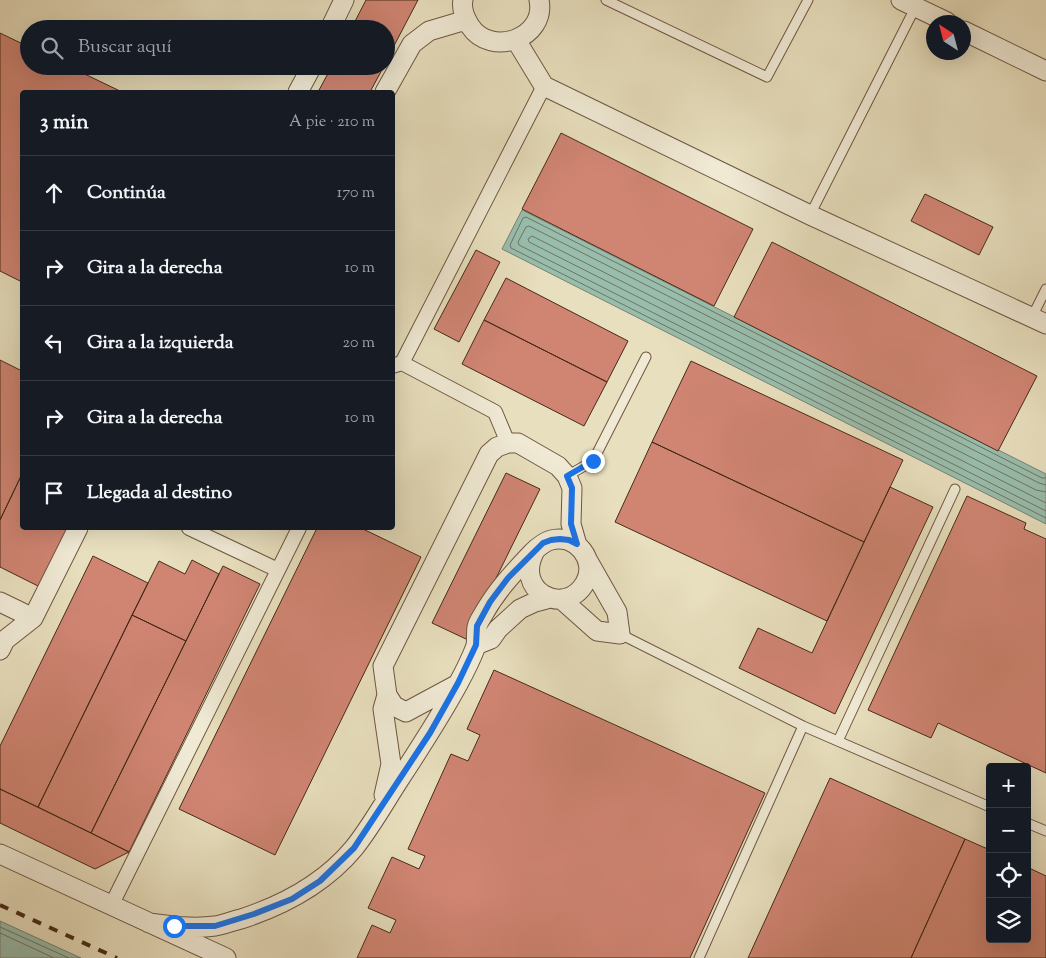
<!DOCTYPE html>
<html lang="es">
<head>
<meta charset="utf-8">
<style>
	body { margin:0; font-family:"Sorts Mill Goudy",serif; background:#20242c; color:#f1f3f6 }
	.controls { position:absolute; right:15px; bottom:15px; display:grid; overflow:hidden; border-radius:5px; box-shadow:0 5px 20px #0002 }
	.controls button { width:45px; height:45px; display:grid; place-items:center; padding:0; border:0; border-bottom:1px solid #363941; background:#171b24; color:#f1f3f6; font:25px sans-serif }
	.compass { position:absolute; left:926px; top:15px; width:45px; height:45px; border-radius:50%; background:#171b24; box-shadow:0 5px 20px #0002; rotate:324deg }
	.stop { position:absolute; width:15px; height:15px; margin:-11px; border:4px solid #1a73e8; border-radius:50%; background:#fff }
	.stop.end { background:#1a73e8; border-color:#fff; box-shadow:0 1px 5px #0008 }
	.list { margin:0; padding:0; list-style:none }
	h2 { display:flex; justify-content:space-between; align-items:center; height:65px; margin:0; padding:0 20px; font-size:21px }
	h2 small { font-size:16px; font-weight:400; color:#9ea1a6 }
	.list li { display:grid; grid-template-columns:32px 1fr auto; gap:15px; align-items:center; box-sizing:border-box; height:75px; padding:0 20px; border-top:1px solid #363941 }
	.list b { display:block; font-size:19px; white-space:nowrap }
	.list em { font-size:16px; font-style:normal; color:#9ea1a6 }
	.icon { flex:none; width:28px; height:28px; fill:none; stroke:currentColor; stroke-width:2; stroke-linecap:round; stroke-linejoin:round }
	.map { position:relative; flex:none; width:1046px; height:958px; overflow:hidden }
	.search { position:absolute; background:#171b24; box-shadow:0 5px 20px #0002; left:20px; top:20px; width:375px; height:55px; display:flex; align-items:center; gap:12px; box-sizing:border-box; padding:0 18px; border-radius:28px; color:#9ea1a6; font-size:19px }
	.panel { position:absolute; background:#171b24; box-shadow:0 5px 20px #0002; left:20px; top:90px; width:375px; height:440px; border-radius:5px }
	.map>svg:first-child { display:block }
</style>
</head>
<body>
<div class="map">
<svg width="1046" height="958" viewBox="0 0 1046 958">
	<rect width="100%" height="100%" fill="#e8dfbe"/>
	<filter id="stains"><feTurbulence type="fractalNoise" baseFrequency=".004" numOctaves="4"/><feColorMatrix values="0 0 0 0 .2 0 0 0 0 .09 0 0 0 0 .02 0 0 0 .5 -.17"/></filter>
	<radialGradient id="worn" r=".72"><stop offset=".6" stop-color="#630" stop-opacity="0"/><stop offset="1" stop-color="#630" stop-opacity=".3"/></radialGradient>
	<path fill="#98bdad" stroke="#788271" d="M522 210 1046 474V524L502 249Z
		M0 921 81 958H0Z"/>
	<g fill="none" stroke-linecap="round" stroke-linejoin="round">
		<path stroke="#707462" stroke-width="1" d="M1046 478H1042L526 217 523 218 510 245 511 248 1046 518
			M1046 485 1039 483 529 226 526 227 518 242 519 245 1046 511
			M1046 492 1036 490 532 236 528 239 529 242 1046 503
			M0 927 69 958
			M0 933 54 958"/>
	</g>
	<path fill="#d08573" stroke="#472a18" d="M366 0H418L386 61V29H351Z
		M0 33 29 47V66H68L122 92H22V282L0 271Z
		M332 66H384L370 92H318Z
		M561 133 753 229 714 306 522 209Z
		M925 194 993 227 979 255 911 221Z
		M772 242 1037 376 998 451 734 317Z
		M476 250 500 262 459 342 434 329Z
		M506 278 628 341 607 382 484 320Z
		M484 320 607 382 584 426 462 364Z
		M0 360 22 371V474L0 520Z
		M691 361 903 460 864 542 652 442Z
		M652 442 864 542 827 621 615 522Z
		M506 473 540 489 466 639 432 623Z
		M22 474V528H70L40 587 0 567V520Z
		M890 487 933 507 835 714 739 668 758 628 812 653Z
		M967 496 1026 523 1024 529 1046 539V773L938 723 931 738 868 710Z
		M317 528H361L421 557 275 855 179 809Z
		M93 556 148 583 38 807 0 789V746Z
		M192 560 219 574 186 641 132 615 159 561 185 574Z
		M223 566 260 584 129 852 91 833Z
		M132 615 186 641 91 833 38 807Z
		M494 670 765 793 690 958H357L372 925 390 933 396 920 368 908 392 857 419 869 425 856 408 849 451 754 468 761 480 735 467 729Z
		M830 778 965 839 911 958H748Z
		M0 789 91 833 129 852 95 869 0 823Z
		M965 839 990 850V939H1027V867L1046 876V958H911Z"/>
	<g fill="none" stroke-linecap="round" stroke-linejoin="round">
		<g stroke="#6f5742" stroke-width="11">
			<path id="service" d="M606 0 767 77 808 0
				M810 215 916 6
				M1032 317 1046 289
				M567 476 593 461 646 357
				M620 634 803 726 990 807
				M838 741 955 489
				M1027 823 1046 831
				M699 958 803 726"/>
		</g>
		<g stroke="#6f5742" stroke-width="16">
			<path id="pedestrian" d="M402 363 495 412 508 443
				M392 366 402 363 544 86
				M189 528 278 570
				M111 906 299 528"/>
		</g>
		<g stroke="#6f5742" stroke-width="21">
			<path id="minor" d="M463 0C461 9 465 18 470 26 491 58 547 38 539 0
				M901 0 947 22
				M330 29 344 0
				M964 31 1046 71
				M516 40 544 86 810 215 1046 324
				M298 92 312 66
				M385 92 412 44 429 31 466 20
				M561 599 597 631 620 634 617 612 588 561
				M0 602 33 618
				M476 645 491 639 498 629 520 609 535 602 550 598
				M0 650 5 640 33 618 78 528
				M387 695 394 706 406 712 458 684
				M384 795 391 764 383 709 387 695 383 666 489 454 497 447 508 443H518L558 466 567 476 572 488 571 524 577 545
				M0 854 226 958
				M149 923C170 926 193 929 215 926 223 925 232 921 241 919 284 905 325 883 354 848 370 828 383 805 397 783 418 751 439 719 458 684 464 673 471 659 476 646 477 640 476 633 477 627 478 622 482 617 484 613 497 590 514 572 532 553 538 547 544 542 551 540 576 533 598 561 585 583 565 618 511 591 536 549"/>
		</g>
		<use href="#service" stroke="#f0ead5" stroke-width="9"/>
		<use href="#pedestrian" stroke="#f0ead5" stroke-width="14"/>
		<use href="#minor" stroke="#f0ead5" stroke-width="19"/>
		<path stroke="#472a18" stroke-width="4" stroke-dasharray="9 9" stroke-linecap="butt" d="M0 905 117 958"/>
	</g>
	<g fill="none" stroke-linecap="round" stroke-linejoin="round">
		<path stroke="#1a73e8" stroke-width="6" d="M174 926H215L254 914 292 899 320 881 354 848 430 733 458 683 476 645 477 626 490 602 508 578 543 543 551 540 560 539 569 540 577 544 571 524 572 488 567 476 593 461"/>
	</g>
	<rect width="100%" height="100%" filter="url(#stains)"/>
	<rect width="100%" height="100%" fill="url(#worn)"/>
</svg>
<div class="controls">
<button>+</button>
<button>−</button>
<button><svg class="icon" aria-label="locate" viewBox="0 0 24 24"><circle cx="12" cy="12" r="6"/><path d="M12 2v4M12 18v4M2 12h4M18 12h4"/></svg></button>
<button><svg class="icon" aria-label="layers" viewBox="0 0 24 24"><path d="M12 4l9 5-9 5-9-5zM3 14l9 5 9-5"/></svg></button>
</div>
<svg class="compass" viewBox="-18 -18 36 36"><path d="M0-13l5 13h-10z" fill="#e53935"/><path d="M0 13l5-13h-10z" fill="#9ea1a6"/></svg>
<div class="stop" style="left:174px;top:926px"></div>
<div class="stop end" style="left:593px;top:461px"></div>
<div class="search"><svg class="icon" aria-label="search" viewBox="0 0 24 24"><circle cx="10" cy="10" r="6"/><path d="M15 15l6 6"/></svg>Buscar aquí</div>
<section class="panel">
<h2>3 min<small>A pie · 210 m</small></h2>
<ul class="list">
<li><svg class="icon" aria-label="ahead" viewBox="0 0 24 24"><path d="M12 20V5M6 11l6-6 6 6"/></svg><div><b>Continúa</b></div><em>170 m</em></li>
<li><svg class="icon" aria-label="right" viewBox="0 0 24 24"><path d="M7 20v-9h11M14 6l5 5-5 5"/></svg><div><b>Gira a la derecha</b></div><em>10 m</em></li>
<li><svg class="icon" aria-label="left" viewBox="0 0 24 24"><path d="M17 20v-9H6M10 6l-5 5 5 5"/></svg><div><b>Gira a la izquierda</b></div><em>20 m</em></li>
<li><svg class="icon" aria-label="right" viewBox="0 0 24 24"><path d="M7 20v-9h11M14 6l5 5-5 5"/></svg><div><b>Gira a la derecha</b></div><em>10 m</em></li>
<li><svg class="icon" aria-label="arrive" viewBox="0 0 24 24"><path d="M6 21V4h12l-3 4 3 4H6"/></svg><div><b>Llegada al destino</b></div></li>
</ul>
</section>
</div>
</body>
</html>
